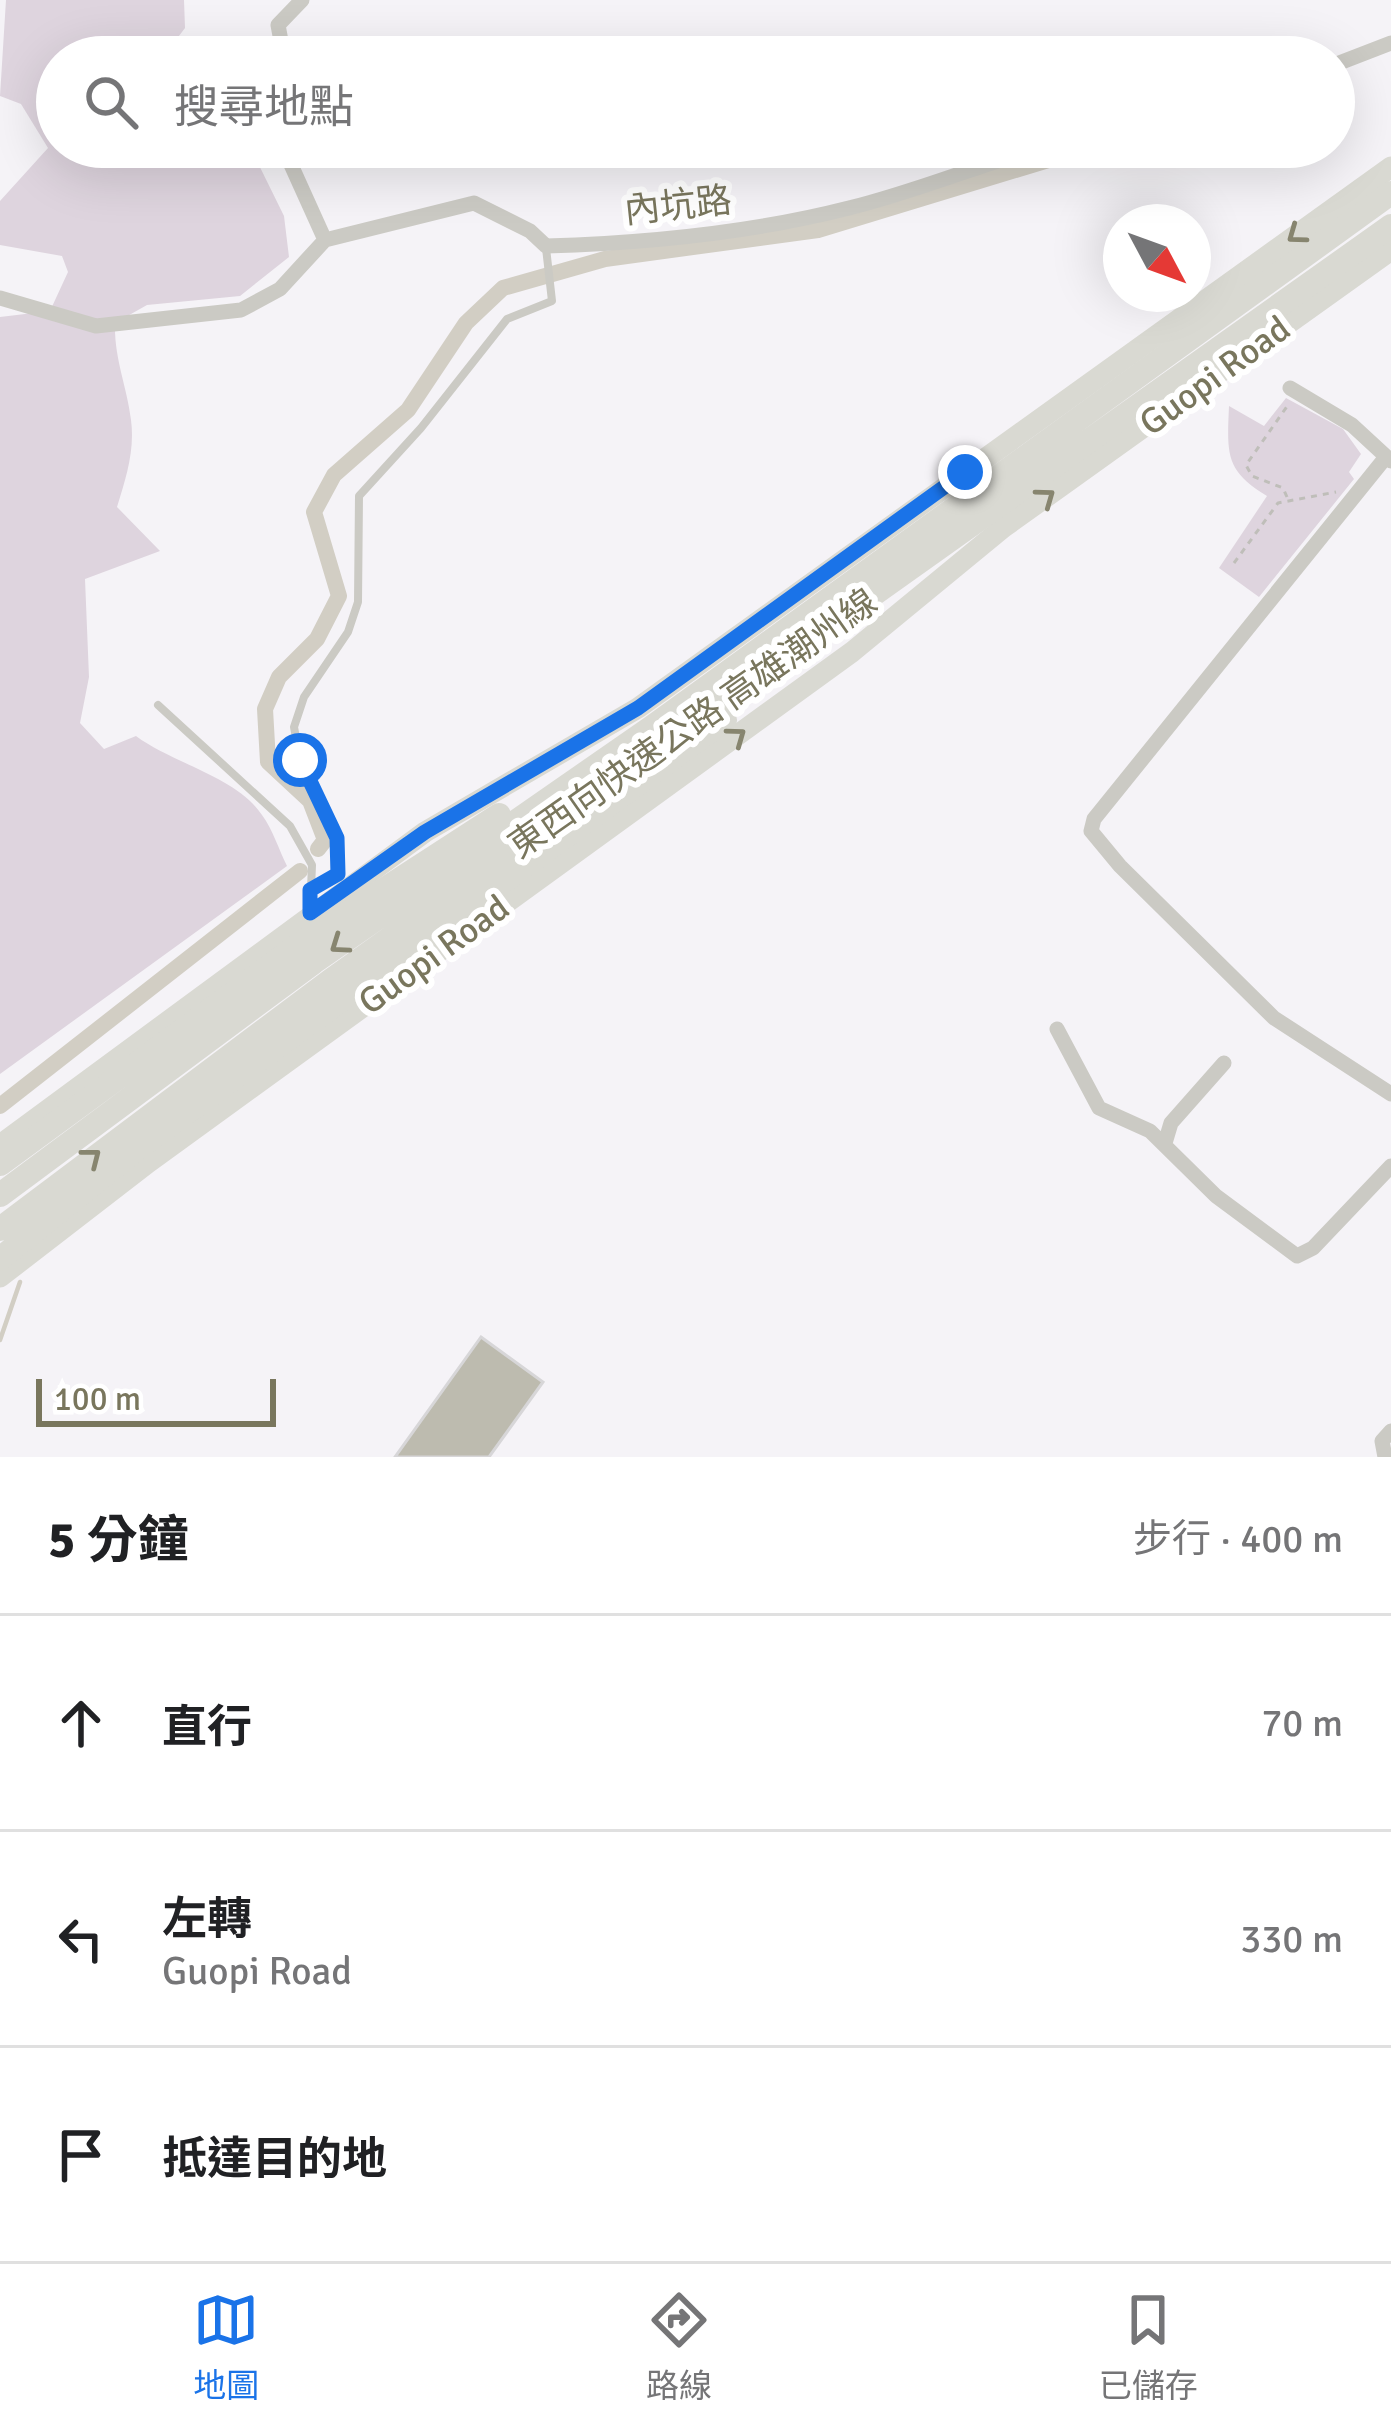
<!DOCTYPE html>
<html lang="zh-TW">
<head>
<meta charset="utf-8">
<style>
	body { margin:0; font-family:Signika,"Noto Sans TC",sans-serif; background:#f2f2f2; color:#202124 }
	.compass { position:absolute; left:1103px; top:204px; width:108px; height:108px; border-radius:50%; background:#fff; box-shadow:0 12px 48px #0002; rotate:131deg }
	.scale { position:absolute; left:36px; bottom:30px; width:240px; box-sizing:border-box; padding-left:12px; border:6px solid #79765d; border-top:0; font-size:33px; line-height:42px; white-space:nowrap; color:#79765d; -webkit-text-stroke:9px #fff; paint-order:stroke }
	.stop { position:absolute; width:36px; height:36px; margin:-27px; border:9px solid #1a73e8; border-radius:50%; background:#fff }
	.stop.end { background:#1a73e8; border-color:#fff; box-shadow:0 3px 12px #0008 }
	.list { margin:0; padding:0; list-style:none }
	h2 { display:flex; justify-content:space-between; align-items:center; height:156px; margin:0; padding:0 48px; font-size:51px }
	h2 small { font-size:39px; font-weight:400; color:#757577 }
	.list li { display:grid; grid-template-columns:78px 1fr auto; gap:36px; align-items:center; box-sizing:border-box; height:216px; padding:0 48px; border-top:3px solid #e0e0e0 }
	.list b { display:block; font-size:45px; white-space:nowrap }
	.list p { margin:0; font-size:39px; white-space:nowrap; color:#757577 }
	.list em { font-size:39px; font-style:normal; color:#757577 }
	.icon { flex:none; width:66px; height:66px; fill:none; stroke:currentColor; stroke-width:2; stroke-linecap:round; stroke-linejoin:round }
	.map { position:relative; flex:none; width:1391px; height:1457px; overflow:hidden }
	.search { position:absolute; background:#fff; box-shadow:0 12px 48px #0002; left:36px; right:36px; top:36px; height:132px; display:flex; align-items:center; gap:30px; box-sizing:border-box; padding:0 42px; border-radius:66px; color:#757577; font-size:45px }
	.sheet { height:804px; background:#fff }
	nav { display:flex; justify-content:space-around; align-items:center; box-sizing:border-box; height:168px; border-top:3px solid #e0e0e0; background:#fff; font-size:33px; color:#757577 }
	nav a { display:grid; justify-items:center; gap:6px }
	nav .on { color:#1a73e8 }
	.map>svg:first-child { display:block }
</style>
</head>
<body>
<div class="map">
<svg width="1391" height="1457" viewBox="0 0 1391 1457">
	<rect width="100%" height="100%" fill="#f5f3f7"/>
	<path fill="#ded4de" d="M6 0H184L185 28 163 57H57V147H250L284 216 289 257 240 296 147 305 115 323C114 359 127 386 131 420 135 450 126 478 117 507L160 551 85 579 89 677 80 723 104 749 136 736C172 763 237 777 262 815 273 830 279 850 287 866L0 1074V317L50 311 68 272 62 256 0 245V201L48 148 21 104 0 96Z
		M1286 398 1343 429 1361 454 1349 472 1354 479 1259 597 1219 568 1267 496C1225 471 1227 454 1229 406L1264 426Z"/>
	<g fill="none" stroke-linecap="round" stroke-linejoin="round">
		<path stroke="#d2cec4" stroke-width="4.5" d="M0 1340 20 1282"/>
		<path stroke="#d2cec4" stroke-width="16" d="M318 849 325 840 310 801 268 762 265 709 279 677 317 639 339 596 314 512 334 475 408 410 466 323 503 288 605 259 818 230 1091 147
			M0 1106 300 871"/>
	</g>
	<path fill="#bdbbaf" stroke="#d7d6d8" stroke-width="3" d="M481 1337 543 1382 489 1457H395Z"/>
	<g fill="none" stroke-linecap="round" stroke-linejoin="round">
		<path stroke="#bfbeb9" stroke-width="3" stroke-dasharray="6 6" stroke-linecap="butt" d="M1287 497 1283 488 1252 476 1246 465 1288 405
			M1234 563 1278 503 1336 492"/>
		<path stroke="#cbcac4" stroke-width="8" d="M158 705 290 826 312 865 310 912
			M310 889 337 874V838L300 760 294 727 304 697 348 632 358 602 359 496 421 428 507 319 552 301 546 248"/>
		<path stroke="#cbcac4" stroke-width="15" d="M284 57 278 25 302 0
			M1334 65 1391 43
			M283 147 325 240
			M0 298 96 326 241 310 280 289 325 240 474 203 530 231 546 246C646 243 751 233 849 208 915 192 978 165 1044 147
			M1290 388 1352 425 1391 461
			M1386 457 1094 819 1091 831 1120 866 1274 1018 1391 1094
			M1057 1029 1099 1108 1150 1131 1216 1196 1297 1256 1313 1248 1391 1166
			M1165 1143 1171 1123 1224 1063
			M1385 1457 1382 1441 1391 1431"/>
		<path stroke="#d9d9d2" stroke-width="21" d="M0 1145 425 832 638 708 1391 167
			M0 1277 149 1162 852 652 1004 527 1391 250"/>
		<path stroke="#d9d9d2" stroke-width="24" d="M0 1164 300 944 499 815
			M0 1195 314 962 652 727 1391 193
			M0 1229 330 981 1391 226
			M0 1259 138 1148 725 720"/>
	</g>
	<defs><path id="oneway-chevron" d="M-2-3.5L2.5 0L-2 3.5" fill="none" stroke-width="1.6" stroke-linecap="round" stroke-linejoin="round" transform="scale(3)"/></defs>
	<g stroke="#87856f">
		<use href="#oneway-chevron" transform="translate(1296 235) rotate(144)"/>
		<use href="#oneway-chevron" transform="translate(1046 497) rotate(-36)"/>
		<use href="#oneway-chevron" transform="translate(737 736) rotate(-36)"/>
		<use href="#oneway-chevron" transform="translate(339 945) rotate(145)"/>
		<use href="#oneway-chevron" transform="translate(92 1157) rotate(-38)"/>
	</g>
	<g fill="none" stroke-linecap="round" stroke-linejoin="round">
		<path stroke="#1a73e8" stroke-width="15" d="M300 760 337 838 338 874 310 890V913L425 832 638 708 965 472"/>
	</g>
	<g text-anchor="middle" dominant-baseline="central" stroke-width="12" stroke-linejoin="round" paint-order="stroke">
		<g font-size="36" fill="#79765d" stroke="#fff">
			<text transform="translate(678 206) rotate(-6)">內坑路</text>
			<text transform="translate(1215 376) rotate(-36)">Guopi Road</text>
			<text transform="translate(693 724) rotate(-35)">東西向快速公路 高雄潮州線</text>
			<text transform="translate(434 955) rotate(-36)">Guopi Road</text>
		</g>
	</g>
</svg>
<svg class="compass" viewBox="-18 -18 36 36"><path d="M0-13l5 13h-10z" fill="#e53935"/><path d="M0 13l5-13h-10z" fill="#757577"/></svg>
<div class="scale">100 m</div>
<div class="stop" style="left:300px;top:760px"></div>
<div class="stop end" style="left:965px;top:472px"></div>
<div class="search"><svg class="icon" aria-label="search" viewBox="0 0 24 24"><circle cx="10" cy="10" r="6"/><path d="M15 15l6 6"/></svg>搜尋地點</div>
</div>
<section class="sheet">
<h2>5 分鐘<small>步行 · 400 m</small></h2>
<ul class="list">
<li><svg class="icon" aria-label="ahead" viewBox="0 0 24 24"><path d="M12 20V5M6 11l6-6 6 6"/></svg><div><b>直行</b></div><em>70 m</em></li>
<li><svg class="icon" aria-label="left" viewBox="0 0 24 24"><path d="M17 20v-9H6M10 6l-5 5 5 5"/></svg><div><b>左轉</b><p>Guopi Road</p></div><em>330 m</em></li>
<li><svg class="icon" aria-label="arrive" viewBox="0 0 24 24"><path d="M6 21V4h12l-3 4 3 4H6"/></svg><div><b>抵達目的地</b></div></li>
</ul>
</section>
<nav>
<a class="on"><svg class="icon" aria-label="map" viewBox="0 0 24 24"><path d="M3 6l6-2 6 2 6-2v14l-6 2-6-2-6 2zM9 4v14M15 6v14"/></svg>地圖</a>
<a><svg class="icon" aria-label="directions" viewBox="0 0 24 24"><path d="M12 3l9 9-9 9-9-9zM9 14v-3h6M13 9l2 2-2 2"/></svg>路線</a>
<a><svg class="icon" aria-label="saved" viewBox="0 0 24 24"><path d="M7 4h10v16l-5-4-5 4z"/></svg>已儲存</a>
</nav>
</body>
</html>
